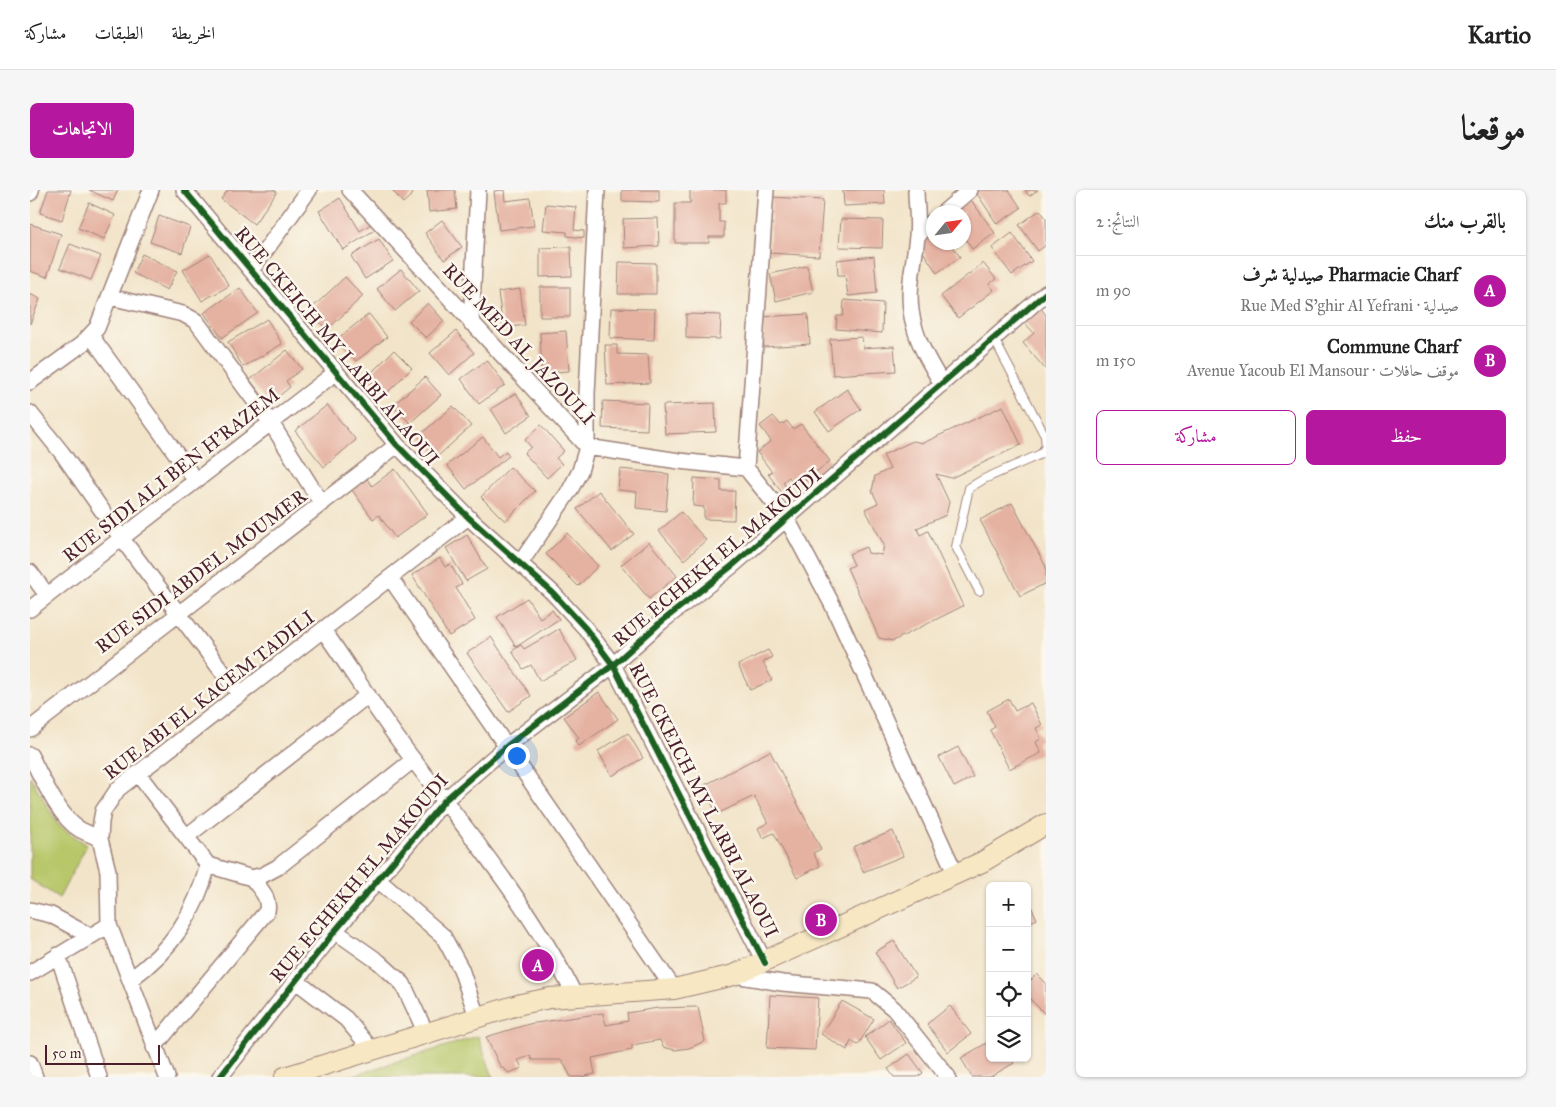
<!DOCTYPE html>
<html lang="ar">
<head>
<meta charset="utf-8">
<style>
	body { margin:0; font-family:"IM FELL Great Primer",Amiri,serif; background:#f6f6f6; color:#222; direction:rtl }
	.controls { position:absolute; right:15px; bottom:15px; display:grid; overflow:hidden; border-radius:8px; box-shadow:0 1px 4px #0004 }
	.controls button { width:45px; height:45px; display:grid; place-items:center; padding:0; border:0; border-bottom:1px solid #e0e0e0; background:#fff; color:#222; font:25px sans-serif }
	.compass { position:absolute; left:896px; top:15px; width:45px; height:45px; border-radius:50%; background:#fff; box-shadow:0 1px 4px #0004; rotate:61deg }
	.scale { position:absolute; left:15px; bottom:12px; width:115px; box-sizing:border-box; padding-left:5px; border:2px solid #4a1f2b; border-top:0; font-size:14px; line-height:18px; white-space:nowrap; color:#4a1f2b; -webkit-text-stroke:4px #fbf7ec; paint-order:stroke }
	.you { position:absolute; left:486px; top:565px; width:18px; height:18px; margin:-12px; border:4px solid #fff; border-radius:50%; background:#1a73e8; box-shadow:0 0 0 8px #1a73e833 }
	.badge { display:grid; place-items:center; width:32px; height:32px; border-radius:50%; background:#b5179e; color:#fff; font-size:16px; font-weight:700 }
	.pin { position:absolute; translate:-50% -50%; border:2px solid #fff; box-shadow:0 1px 5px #0006 }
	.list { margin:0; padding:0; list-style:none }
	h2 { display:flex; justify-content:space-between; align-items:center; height:65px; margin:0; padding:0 20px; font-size:21px }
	h2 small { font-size:16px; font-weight:400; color:#767676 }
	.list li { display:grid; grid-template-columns:32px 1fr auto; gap:15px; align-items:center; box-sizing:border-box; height:70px; padding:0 20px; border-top:1px solid #e0e0e0 }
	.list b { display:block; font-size:19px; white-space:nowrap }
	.list p { margin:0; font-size:16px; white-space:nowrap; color:#767676 }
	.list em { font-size:16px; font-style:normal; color:#767676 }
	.actions { display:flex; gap:10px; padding:15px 20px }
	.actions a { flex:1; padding:11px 0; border:1px solid #b5179e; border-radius:8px; text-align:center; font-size:18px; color:#b5179e }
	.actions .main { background:#b5179e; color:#fff }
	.icon { flex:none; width:28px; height:28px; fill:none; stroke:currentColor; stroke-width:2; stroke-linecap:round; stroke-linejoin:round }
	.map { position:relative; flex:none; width:1016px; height:887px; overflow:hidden; direction:ltr; border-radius:8px }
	header { display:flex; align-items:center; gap:30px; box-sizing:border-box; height:70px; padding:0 25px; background:#fff; border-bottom:1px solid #e0e0e0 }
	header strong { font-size:24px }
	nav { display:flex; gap:28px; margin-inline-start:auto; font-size:18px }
	.intro { display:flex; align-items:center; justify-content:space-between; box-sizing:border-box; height:120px; padding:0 30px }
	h1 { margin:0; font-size:35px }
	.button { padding:12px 22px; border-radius:8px; background:#b5179e; color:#fff; font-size:18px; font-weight:700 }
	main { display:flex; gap:30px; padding:0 30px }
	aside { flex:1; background:#fff; border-radius:8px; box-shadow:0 1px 4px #0004 }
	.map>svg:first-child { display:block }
</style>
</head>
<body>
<header>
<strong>Kartio</strong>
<nav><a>الخريطة</a><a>الطبقات</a><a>مشاركة</a></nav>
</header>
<div class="intro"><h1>موقعنا</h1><a class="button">الاتجاهات</a></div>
<main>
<aside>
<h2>بالقرب منك<small>النتائج: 2</small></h2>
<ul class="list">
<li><span class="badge">A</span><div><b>Pharmacie Charf صيدلية شرف</b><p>صيدلية · Rue Med S'ghir Al Yefrani</p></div><em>90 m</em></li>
<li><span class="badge">B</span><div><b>Commune Charf</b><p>موقف حافلات · Avenue Yacoub El Mansour</p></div><em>150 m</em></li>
</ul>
<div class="actions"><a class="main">حفظ</a><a>مشاركة</a></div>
</aside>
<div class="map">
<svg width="1016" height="887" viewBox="0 0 1016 887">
	<rect width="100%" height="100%" fill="#fbf7ec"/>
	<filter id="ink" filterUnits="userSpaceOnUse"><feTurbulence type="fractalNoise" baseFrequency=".02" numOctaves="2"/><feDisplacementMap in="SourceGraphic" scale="10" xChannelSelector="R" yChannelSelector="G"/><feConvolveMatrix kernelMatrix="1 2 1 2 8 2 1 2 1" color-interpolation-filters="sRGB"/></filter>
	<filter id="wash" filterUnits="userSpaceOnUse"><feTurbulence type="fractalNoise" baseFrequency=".0096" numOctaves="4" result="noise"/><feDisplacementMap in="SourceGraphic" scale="20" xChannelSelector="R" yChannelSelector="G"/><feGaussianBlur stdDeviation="1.12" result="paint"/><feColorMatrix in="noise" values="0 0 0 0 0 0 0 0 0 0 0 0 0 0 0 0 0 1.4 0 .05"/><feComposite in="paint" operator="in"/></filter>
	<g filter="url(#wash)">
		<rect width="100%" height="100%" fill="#f2e4c9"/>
		<path fill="#b8c76a" stroke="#81734a" d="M0 586 28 635 57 655 29 708 0 689Z
			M448 846 463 887H318Z"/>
		<g id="blocks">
			<path fill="#e5b2a2" d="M18 0H41L32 30 10 23Z
				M59 0H88L83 11Z
				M198 0H244L247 2 224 34 191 9Z
				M362 0H380L383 4 373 13Z
				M397 0H425L427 19 399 22Z
				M474 0 475 11 500 8 504 36 469 40 464 1Z
				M592 0H629V12L592 11Z
				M660 0H696V13H689V32H694V47H679V53H645V13H660Z
				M813 0H854L855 14 814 16Z
				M950 0H979L991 18 967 34 946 2Z
				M995 0H1008L999 6Z
				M742 7 793 10 789 66 739 63Z
				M310 8 330 41 342 33 346 39 313 60 289 21Z
				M941 10 965 43 942 59 934 47V22H923Z
				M59 13 85 25 74 49 48 38Z
				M516 14 546 17 544 40 554 41V48L537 46V42L513 40Z
				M1010 20 1016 28V55L1008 61 989 35Z
				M129 26 160 37 152 63 120 52Z
				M628 28 629 56 594 58 593 29Z
				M811 29 853 30 852 58 809 57Z
				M412 30 432 57 414 70 395 43Z
				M0 34 31 44 17 87 0 81Z
				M904 43V52H920L930 67 907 83 888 54Z
				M982 43 1002 71 982 85 962 58Z
				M349 49 363 71 335 89 321 66Z
				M40 54 71 66 61 90 30 78Z
				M541 57 542 86 510 87V58Z
				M112 64 147 81 137 100 103 83Z
				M180 64 199 96 172 111 153 80Z
				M844 66 847 103 818 106 815 85H808L807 70Z
				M589 72 626 73V104H588Z
				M953 73 966 89 959 94 964 100 928 128 911 106Z
				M777 76 783 102 746 111 740 84Z
				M371 79 389 101 365 121 347 99Z
				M315 87 333 106 297 140 279 121Z
				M510 97H540V127H510Z
				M210 98 228 123 192 148 174 123Z
				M490 99 495 135 473 138 468 102Z
				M0 104 10 109 0 134Z
				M814 110 853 113 852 143 806 139 807 126H813Z
				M398 113 414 131 396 148 379 131Z
				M1010 117 1016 125V180L993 153 1004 143 993 131Z
				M581 118 625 119 624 150 580 148Z
				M339 124 357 147 326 171 308 148Z
				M656 124 691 125 690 149 656 148Z
				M778 124 780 154 734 157 732 127Z
				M237 129 252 154 213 177 198 152Z
				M426 141 444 163 419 185 400 163Z
				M536 141 539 181 512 183 510 143Z
				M832 147 833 158 864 156 866 181 803 185 800 149Z
				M575 155H587V164L618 165 620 193 577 195Z
				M257 160 272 179 256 191 260 197 239 214 220 190Z
				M364 160 382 178 355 205 337 187Z
				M457 170 475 195 449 214 431 189Z
				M395 187 411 205 380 233 363 215Z
				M817 199 831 219 799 241 785 222Z
				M486 203 501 226 476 243 461 219Z
				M573 211 618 213 617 240 572 238Z
				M685 213 686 242 635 244 633 215Z
				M297 215 326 250 294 277 265 241Z
				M423 216 441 236 408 266 390 245Z
				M973 216 991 255 921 288 906 284 919 312 916 325 887 338 890 345 898 341 933 416 863 451 849 448 817 378 824 375 819 364 836 357 838 363 852 365 854 355 835 319 848 313 842 301 845 286 860 279 853 265 883 251 893 253Z
				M743 226 751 235 757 231 763 239 771 234 800 271 767 297 759 287 753 292 758 300 753 304 738 284 742 282 727 262 741 251 730 236Z
				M511 235 534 261 526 268 532 274 517 288 494 263 501 257 495 250Z
				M453 247 468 267 476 261 479 266 436 299 417 275Z
				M480 277 505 301 475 331 451 307Z
				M365 279 398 324 365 348 349 325 343 329 322 300 337 289 342 296Z
				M590 279 639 284 636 321 606 318 607 302 588 300Z
				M664 288 691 290V301H705L704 330 674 329V317L663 316Z
				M569 301 604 344 582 361 547 319Z
				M982 313 1016 377V393L990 406 950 330Z
				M651 322 676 350 654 370 629 341Z
				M537 343 568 376 548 396 516 364Z
				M437 345 457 379 436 391 416 358Z
				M619 352 647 386 619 409 591 375Z
				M410 368 415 377 420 374 432 394 426 398 445 430 419 446 382 385Z
				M497 408 510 428 522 420 529 429 486 457 467 427Z
				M529 439 547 470 510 491 501 475 493 479 482 461 491 455 494 459Z
				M461 447 501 506 478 522 437 463Z
				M738 460 742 467 733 472 742 490 720 500 708 475Z
				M569 502 588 529 549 556 545 551 549 548 534 527Z
				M979 509 985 521 1001 513 1012 535 1006 538 1011 549 1006 552 1011 563 979 579 960 540 965 537 957 521Z
				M598 543 613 568 582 586 568 561Z
				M928 557 943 587 924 597 909 567Z
				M740 561 791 659 783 663 790 676 767 688 744 643 733 648 728 638 738 633 724 606 687 624 673 596Z
				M863 641 873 666 833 682 823 657Z
				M997 708 1007 729 997 734Z
				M864 751 886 787 867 798 845 762Z
				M1007 784 1016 793V825L997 806V794Z
				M740 805 788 808 785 860 737 858Z
				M812 811 844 829 828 855 821 851 817 860 791 844Z
				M920 816 941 844 918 862 897 834Z
				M668 817 675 851 659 858 645 860 633 857 630 850 602 855V860L562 868 565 884 551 887H541L532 870H502L500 866 488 870 492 878 479 883 470 876 456 847 499 834 573 823 576 835 598 831 597 823 628 818Z
				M859 829 876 853 851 870 835 847Z
				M960 851V868H973L974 870 981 868 984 873 960 887H942L931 868Z
				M879 864 893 883 887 887H864L858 879Z"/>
		</g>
	</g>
	<g filter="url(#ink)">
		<use href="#blocks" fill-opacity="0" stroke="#9e827a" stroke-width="1"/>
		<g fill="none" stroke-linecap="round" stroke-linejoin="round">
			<g stroke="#9e827a" stroke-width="10">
				<path id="lane" d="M949 401 926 357 939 298 954 289 1011 264 1016 256 1015 246 963 147"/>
			</g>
			<g stroke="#9e827a" stroke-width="18">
				<path id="street" d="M154 0 367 255 438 327 523 403 556 439 583 475 735 773
					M320 0 557 257 649 271 716 278 757 329 802 414 926 685
					M886 0C886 15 889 32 887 46 884 77 875 104 884 135 889 156 901 175 912 194
					M0 3 1 0
					M914 22 940 0
					M888 45 904 31
					M222 79 279 0
					M80 107 153 124 166 131 241 233 292 314
					M441 133 448 0
					M61 146 166 291
					M0 192 52 154 67 138 121 0
					M0 223 32 263 92 349 210 505
					M716 278 736 0
					M491 372 540 300 550 281 557 257V204L567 0
					M0 382 17 405
					M361 389 644 799
					M0 419 305 183
					M294 441C324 484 352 530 385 572 441 645 504 723 545 806
					M0 539 367 255
					M0 565C11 586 29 627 49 639 56 643 63 645 70 649
					M108 584 178 675 222 688 233 685 248 677 383 570
					M157 646 338 505
					M348 690 413 746 431 779 447 827
					M0 720 21 725 60 746
					M305 741 349 772 373 794 396 843
					M28 765 69 887
					M0 783 79 735
					M704 785 752 793 842 801 864 819 918 887
					M101 789C142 759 165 724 178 675
					M266 791 316 829 342 860
					M124 857 237 721C240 707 229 698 222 688
					M0 873 5 887
					M137 887 79 735 78 681 70 649 71 632 73 621 88 599 438 327
					M190 887 305 741 415 610 477 556 583 475 631 432 703 375 1016 103"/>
			</g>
			<g stroke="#9e827a" stroke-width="22">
				<path id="secondary" d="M255 887 491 814 520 808 644 799 704 785 952 672 1016 634"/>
			</g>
			<use href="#lane" stroke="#fff" stroke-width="8"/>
			<use href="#street" stroke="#fff" stroke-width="15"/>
			<use href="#secondary" stroke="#f7e8c3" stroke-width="20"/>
			<g stroke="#fbf7ec" stroke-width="9">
				<path id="cycleway" d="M154 0 367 255 438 327 523 403 556 439 583 475 735 773
					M190 887 305 741 415 610 477 556 583 475 631 432 703 375 1016 103"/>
			</g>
			<use href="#cycleway" stroke="#1b5e20" stroke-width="6"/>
		</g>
	</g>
	<g text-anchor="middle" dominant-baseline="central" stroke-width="5" stroke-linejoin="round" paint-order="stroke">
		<g font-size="19" fill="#4a1f2b" stroke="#fbf7ec">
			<text transform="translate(489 154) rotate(47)">RUE MED AL JAZOULI</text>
			<text transform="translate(307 156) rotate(50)">RUE CKEICH MY LARBI ALAOUI</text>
			<text transform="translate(141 285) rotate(-38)">RUE SIDI ALI BEN H'RAZEM</text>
			<text transform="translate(687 367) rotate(-40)">RUE ECHEKH EL MAKOUDI</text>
			<text transform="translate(171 381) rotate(-37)">RUE SIDI ABDEL MOUMER</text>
			<text transform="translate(179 505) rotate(-38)">RUE ABI EL KACEM TADILI</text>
			<text transform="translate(674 610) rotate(63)">RUE CKEICH MY LARBI ALAOUI</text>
			<text transform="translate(329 688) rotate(-50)">RUE ECHEKH EL MAKOUDI</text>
		</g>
	</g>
</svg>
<div class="controls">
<button>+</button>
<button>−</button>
<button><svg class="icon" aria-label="locate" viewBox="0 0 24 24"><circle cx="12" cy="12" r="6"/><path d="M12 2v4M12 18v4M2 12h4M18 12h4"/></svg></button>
<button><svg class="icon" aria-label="layers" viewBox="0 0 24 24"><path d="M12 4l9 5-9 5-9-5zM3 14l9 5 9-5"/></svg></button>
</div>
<svg class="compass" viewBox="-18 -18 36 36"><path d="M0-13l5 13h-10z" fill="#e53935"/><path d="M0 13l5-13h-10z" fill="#767676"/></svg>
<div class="scale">50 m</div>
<div class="you"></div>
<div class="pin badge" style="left:508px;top:775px">A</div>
<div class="pin badge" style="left:791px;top:730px">B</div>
</div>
</main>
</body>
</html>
